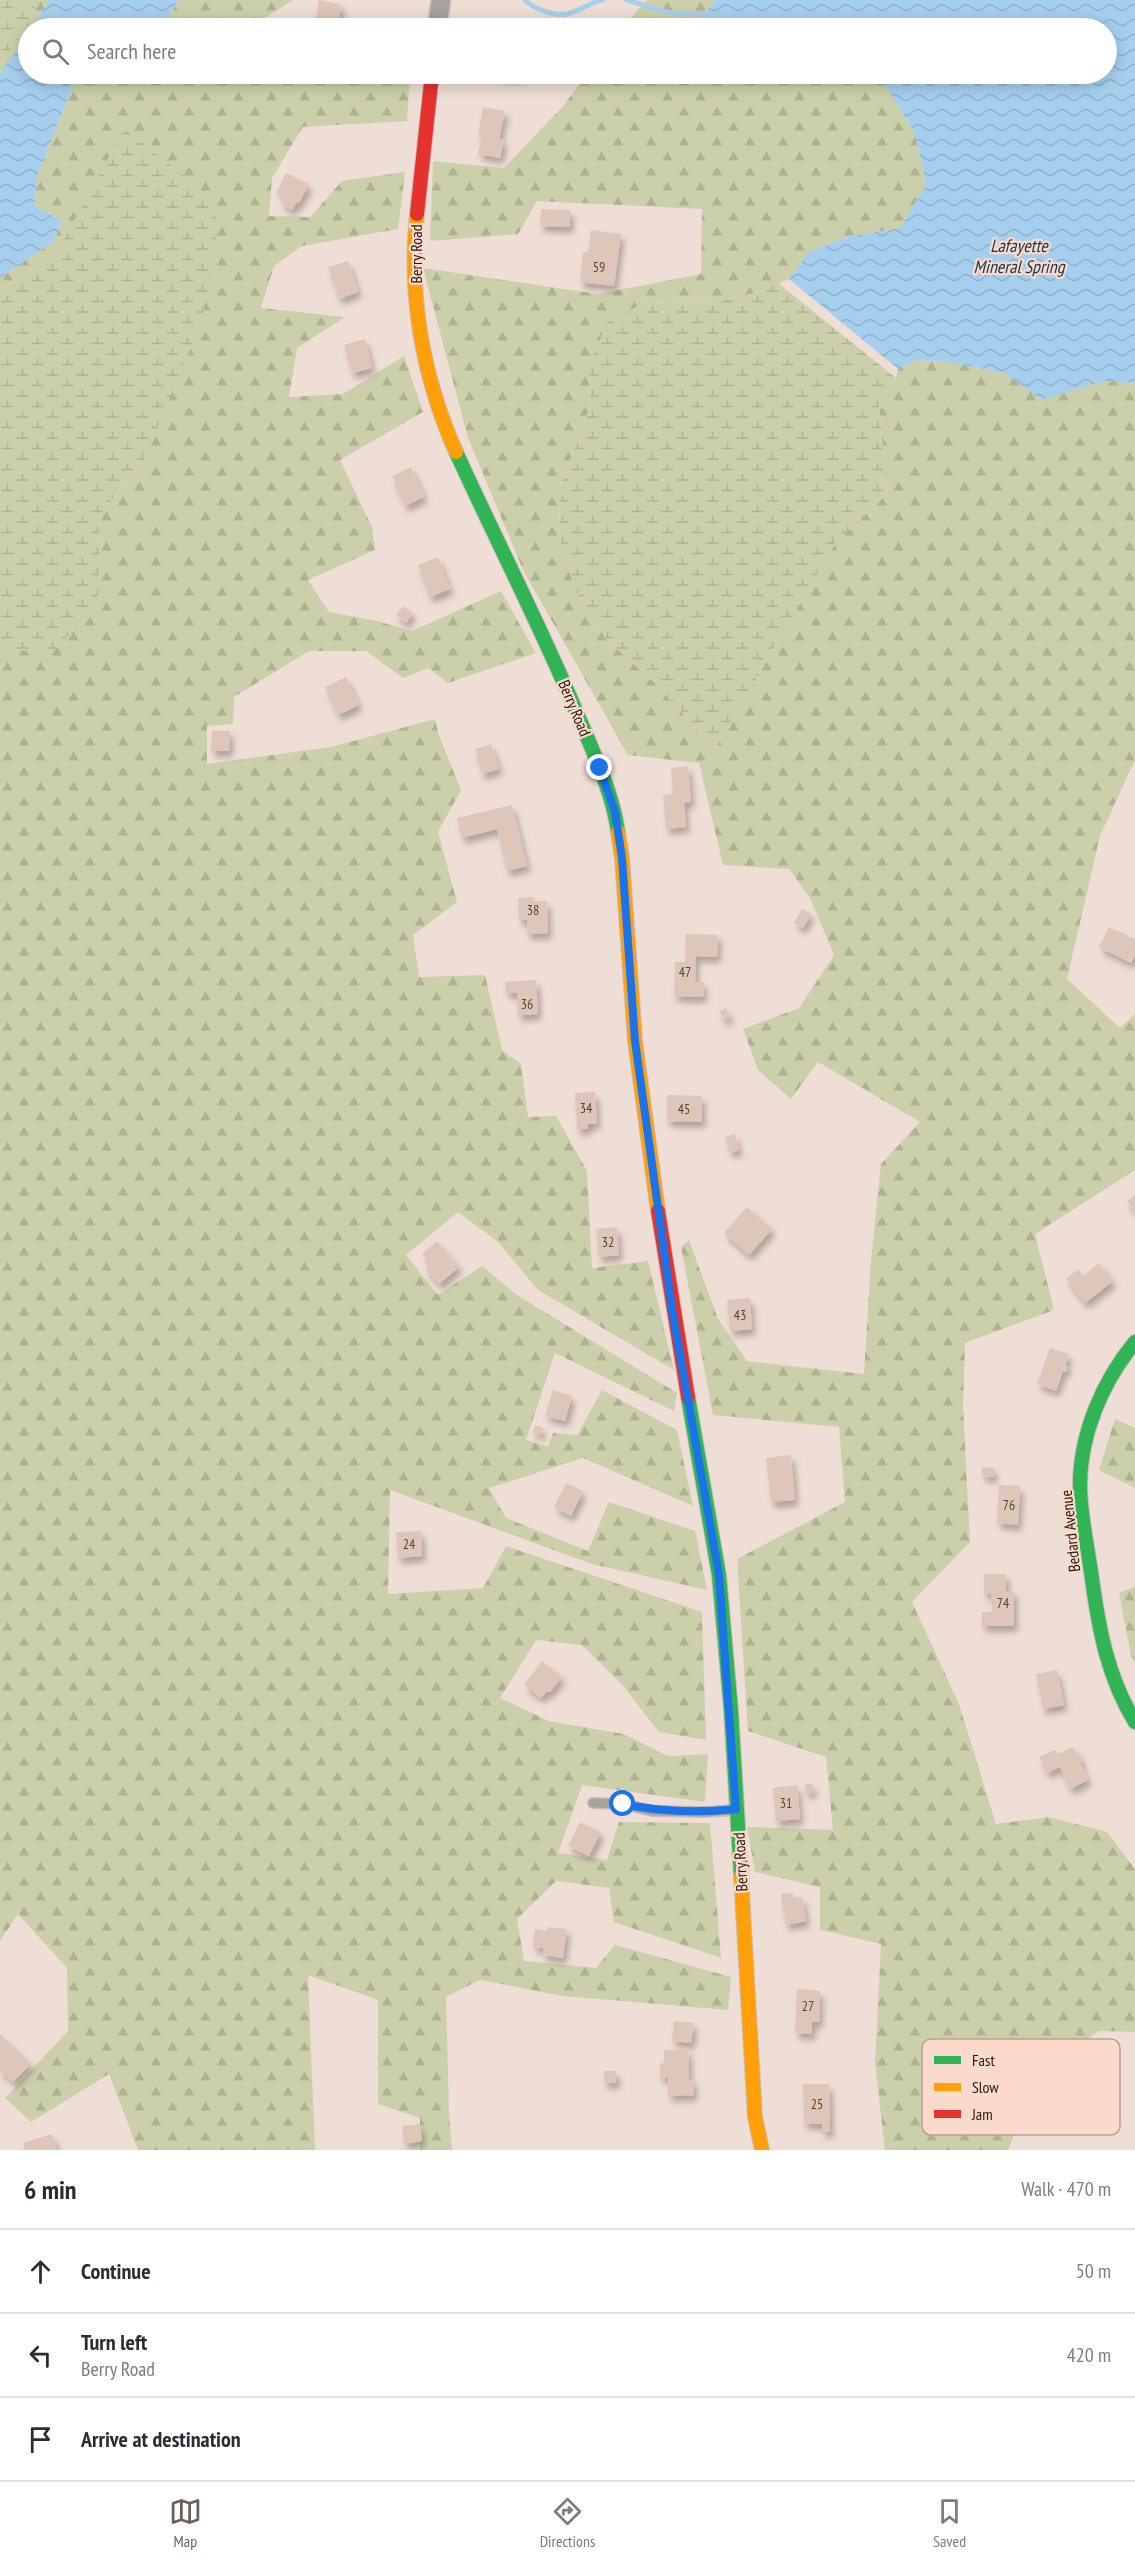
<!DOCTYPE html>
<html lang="en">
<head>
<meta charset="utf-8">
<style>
	body { margin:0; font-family:"PT Sans Narrow",sans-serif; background:#f7f7f7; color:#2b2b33 }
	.stop { position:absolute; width:18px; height:18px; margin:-14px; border:4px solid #1a73e8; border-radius:50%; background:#fff }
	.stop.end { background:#1a73e8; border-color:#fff; box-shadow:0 2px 6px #0008 }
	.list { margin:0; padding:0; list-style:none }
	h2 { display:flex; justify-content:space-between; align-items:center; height:78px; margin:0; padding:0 24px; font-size:26px }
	h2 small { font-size:20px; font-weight:400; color:#7c7c81 }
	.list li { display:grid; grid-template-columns:39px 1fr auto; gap:18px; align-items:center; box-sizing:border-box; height:84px; padding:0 24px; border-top:2px solid #e1e1e2 }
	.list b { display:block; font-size:22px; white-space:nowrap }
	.list p { margin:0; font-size:20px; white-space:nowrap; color:#7c7c81 }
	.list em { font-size:20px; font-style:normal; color:#7c7c81 }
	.icon { flex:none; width:33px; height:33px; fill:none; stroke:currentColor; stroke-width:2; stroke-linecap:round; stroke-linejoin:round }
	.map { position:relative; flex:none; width:1135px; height:2150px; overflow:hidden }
	.search { position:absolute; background:#fff; box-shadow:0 3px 15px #0003; left:18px; right:18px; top:18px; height:66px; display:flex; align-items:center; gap:15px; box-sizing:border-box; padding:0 21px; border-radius:33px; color:#7c7c81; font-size:22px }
	.sheet { height:330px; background:#fff }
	nav { display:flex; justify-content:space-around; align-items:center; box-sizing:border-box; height:84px; border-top:2px solid #e1e1e2; background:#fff; font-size:16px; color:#7c7c81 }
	nav a { display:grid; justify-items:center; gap:3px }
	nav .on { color:#6c5f58 }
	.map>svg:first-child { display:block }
</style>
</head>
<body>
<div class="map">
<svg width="1135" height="2150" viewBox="0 0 1135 2150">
	<defs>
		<pattern id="forest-firs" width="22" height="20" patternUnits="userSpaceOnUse" patternTransform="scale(1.5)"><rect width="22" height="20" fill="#ccd0aa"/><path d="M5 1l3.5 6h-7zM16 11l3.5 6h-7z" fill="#afb291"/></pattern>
		<pattern id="wetland-marsh" width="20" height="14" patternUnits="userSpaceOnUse" patternTransform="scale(1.5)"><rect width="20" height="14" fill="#ccd0aa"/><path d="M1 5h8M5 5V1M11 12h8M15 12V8" fill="none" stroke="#afb291"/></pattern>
		<pattern id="water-waves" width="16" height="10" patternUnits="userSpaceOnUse" patternTransform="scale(1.5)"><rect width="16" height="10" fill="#a6cfee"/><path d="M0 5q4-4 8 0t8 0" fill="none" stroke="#8fb1cb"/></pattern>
		<filter id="shadow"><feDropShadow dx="3.5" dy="6" stdDeviation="3" flood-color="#0004"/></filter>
	</defs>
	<rect width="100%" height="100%" fill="#efded5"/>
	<path fill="url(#forest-firs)" d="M39 0H49L32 28H28C28 46 10 61 0 73V62L19 38Z
		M179 0H293L260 21 261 28H162Z
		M647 0H715L704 14 717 28H622Z
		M95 74H410L407 121 303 127 272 178 269 216 310 217 342 181 405 172 398 229 302 246 274 266 261 308 345 317 297 348 289 397 343 394 404 356 423 412 340 460 372 527 375 550 308 580 329 612 377 621 412 631 501 591 536 653 448 683 428 668 403 678 366 651H309L234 697 233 724 207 726V764L331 747 435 719 439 736 461 790 438 832 457 902 413 935 419 977 485 975 502 1050 521 1064 528 1117 556 1116 587 1171 592 1268 648 1261 674 1370 538 1290 498 1242 458 1212 406 1255 438 1295 482 1266 517 1295 677 1393 674 1411 555 1353 526 1440 548 1447 553 1433 577 1435 602 1390 677 1430 693 1506 583 1458 489 1488 506 1518 588 1551 609 1502 695 1531 707 1590 592 1564 390 1490 388 1594 483 1588 506 1546 702 1612 706 1740 659 1732 624 1687 582 1645 536 1640 500 1698 549 1721 624 1734 668 1756 708 1754 705 1802 582 1785 558 1853 607 1860 619 1822 710 1823 721 1958 614 1922 609 1888 556 1881 517 1919 524 1961 596 1968 615 1945 731 1977 728 2010 563 1996 480 1980 446 1997 449 2113 452 2150H420V2118L378 2104V2000L308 1975 315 2150H138L109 2074 31 2122 5 2098 68 2031 67 1968 18 1914 0 1941V648L8 651 97 605 100 515 147 453 61 245 50 258 0 291V278L54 241 62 220 34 206 38 174 76 78Z
		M587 74H875L881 78 915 134 926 184 900 228 847 237 809 252 789 279 751 294 715 302 642 304 589 365 590 408 560 486 559 535 575 590 607 640 654 682 715 749 836 542 887 494 879 405 896 378 898 369 917 360 948 362 1004 373 1042 399 1104 381 1135 383V760L1100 836 1067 979 1120 1028 1135 1014V1170L1035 1234 1054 1310 965 1343 963 1406 970 1542 912 1602 959 1704 996 1824 1049 1817 1107 1832 1135 1869V2032L1099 2031 1040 2070 1008 2150H885L875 2063 881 1944 820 1930V1887L755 1872 747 1827 833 1830 826 1757 748 1731 737 1559 845 1502 839 1427 713 1415 681 1247 689 1240 718 1319 747 1361 864 1374 871 1260 881 1164 920 1122 818 1062 791 1099 758 1070 743 1029 799 1008 834 955 810 898 789 869 723 865 699 763 628 755 524 572 468 438 423 268 598 294 701 274 702 209 537 201 518 234 430 241 433 161 504 168 564 105Z
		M1115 1419 1135 1428V1488L1099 1470Z
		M1135 1587V1662L1131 1656 1119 1593Z"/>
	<path fill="url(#wetland-marsh)" d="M0 0H39L19 38 0 62Z
		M124 129 195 184 219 221 202 320 147 453 100 515 98 605 55 649 8 651 0 648V291L50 258 61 245Z
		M778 283 896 378 879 405 887 494 836 542 715 749 654 682 607 640 575 590 559 535 560 486 590 408 589 365 607 322 642 304 715 302 751 294Z"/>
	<path fill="url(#water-waves)" d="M49 0H179L162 28H32Z
		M715 0H1135V383L1104 381 1042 400 1004 373 948 362 917 360 898 369 789 279 809 252 847 237 900 228 926 184 915 134 881 78 875 74H1106V28H717L704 14Z
		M28 35V74H95L76 78 38 174 34 206 62 220 54 241 0 278V73Z"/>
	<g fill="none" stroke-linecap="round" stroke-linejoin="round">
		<path stroke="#a6cfee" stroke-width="5" d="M525 0C534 9 553 16 566 14 576 13 590 2 603 0
			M627 0 670 13 711 14"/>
	</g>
	<path fill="#dec6ba" filter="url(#shadow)" d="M319 0 341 4 338 28 315 26Z
		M500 74H522L521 77H500Z
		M483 107 505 111 499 139 504 140 500 158 478 154 482 135H478Z
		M286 173 309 184 299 203 297 202 292 210 281 204 285 197 276 193Z
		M541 209 570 210V227L540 226Z
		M591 230 621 234 614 286 580 282 583 252H588Z
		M348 261 358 292 339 299 328 267Z
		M365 339 372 368 352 373 344 345Z
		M411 467 424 497 405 506 392 476Z
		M438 557 450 589 430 597 418 565Z
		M403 606 413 613 406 623 396 615Z
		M346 677 359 705 338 715 325 687Z
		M212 731H230L229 751H211Z
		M491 744 499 769 482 774 475 749Z
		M688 766 691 802 684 803 686 827 666 829 663 795 673 794 671 768Z
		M512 805 527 866 507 871 497 829 462 838 457 818Z
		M534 897V901H547L548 933 527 934V920H519L518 898Z
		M802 909 811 914 803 928 794 923Z
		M1109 927 1135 939V955L1131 963 1099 947Z
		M686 934 718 935 717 957 696 956 695 982H704L703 997 674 996 675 962H685Z
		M536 980 538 1014 518 1015 517 993H506L505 982Z
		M726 1008 730 1017 724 1020 719 1011Z
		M595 1092 597 1123 588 1124V1129H577L575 1093Z
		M667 1095 702 1096V1122L667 1121Z
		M735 1134 739 1150 730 1153 725 1137Z
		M1135 1195V1213L1127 1201Z
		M747 1207 772 1229 749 1255 724 1233Z
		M617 1227 619 1255 599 1257 596 1229Z
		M437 1241 459 1267 439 1284 425 1268 430 1264 422 1254Z
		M1099 1263 1113 1281 1085 1303 1066 1279 1078 1269 1083 1276Z
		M750 1298 752 1329 730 1331 727 1300Z
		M1050 1348 1069 1354 1065 1365 1068 1366 1066 1372 1063 1371 1056 1391 1037 1384Z
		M553 1390 572 1396 565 1421 545 1416Z
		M535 1425 543 1428 540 1435 533 1433Z
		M791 1455 795 1500 771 1502 766 1458Z
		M982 1467 994 1468V1477L982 1476Z
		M566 1483 583 1491 571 1516 554 1507Z
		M999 1485 1020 1486 1018 1525 997 1523Z
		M421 1531 422 1556 398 1558 396 1532Z
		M984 1574H1006V1591H1014V1626H982V1612H992L991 1594H984Z
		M542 1661 562 1677 550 1692 547 1691 541 1698 524 1685Z
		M1057 1670 1064 1705 1043 1709 1036 1674Z
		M1073 1747 1083 1761 1080 1762 1088 1780 1070 1789 1060 1767 1047 1773 1039 1757 1055 1750 1058 1754Z
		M805 1784H813V1792L805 1793Z
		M797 1785 800 1819 776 1821 773 1788Z
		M580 1822 601 1832 589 1856 568 1846Z
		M793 1893 794 1898 802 1897 806 1921 786 1925 781 1894Z
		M547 1927 567 1929 563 1958 543 1955V1948L533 1947 535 1929 547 1931Z
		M797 1989 820 1991 819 2022H812V2034L795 2033Z
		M674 2021 694 2023 691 2043 672 2041Z
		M0 2034 31 2064 13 2082 0 2070Z
		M688 2049 689 2079H693L694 2095 668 2096V2077L660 2078V2063H664V2050Z
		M604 2071H616V2083H604Z
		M803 2084H829L830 2132H822V2124H804Z
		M420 2124 422 2141 404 2144 402 2126Z
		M52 2134 57 2150H25L23 2143Z"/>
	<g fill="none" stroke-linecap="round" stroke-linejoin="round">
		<g stroke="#c8bcb5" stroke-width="12">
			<path id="lane" d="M593 1803 623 1804 653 1811 705 1812 734 1810"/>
		</g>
		<g stroke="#c8bcb5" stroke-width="21">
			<path id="street" d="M437 28 441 0"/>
		</g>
		<g stroke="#c8bcb5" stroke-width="16">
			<path id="fast" d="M456 452C495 538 539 623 576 711 592 750 612 789 618 832
				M1135 1342C1102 1382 1079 1436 1080 1489 1081 1519 1088 1549 1092 1579 1099 1630 1108 1678 1135 1722
				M688 1397 719 1575 731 1710 741 1876"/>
		</g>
		<g stroke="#c8bcb5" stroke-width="16">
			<path id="slow" d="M417 214C408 295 423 378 456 452
				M618 832 622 858 635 1041 658 1211
				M741 1876 755 2117 762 2150"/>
		</g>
		<g stroke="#c8bcb5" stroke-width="16">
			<path id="jam" d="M417 214 432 74
				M658 1211 688 1397"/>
		</g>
		<use href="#lane" stroke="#a6a29e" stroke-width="9"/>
		<use href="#street" stroke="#a6a29e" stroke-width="18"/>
		<use href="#fast" stroke="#30b455" stroke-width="14"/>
		<use href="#slow" stroke="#ff9f0a" stroke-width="14"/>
		<use href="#jam" stroke="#e5322d" stroke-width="14"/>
	</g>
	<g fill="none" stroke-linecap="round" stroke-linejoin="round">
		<path stroke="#1a73e8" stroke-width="8" d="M600 768 615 812 622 858 635 1041 672 1309 719 1575 736 1809C698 1813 661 1812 623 1804"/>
	</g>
	<g text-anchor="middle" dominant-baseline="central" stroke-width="4.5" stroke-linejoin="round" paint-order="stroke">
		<g font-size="14" fill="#53453e">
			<text x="599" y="267">59</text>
			<text x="533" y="910">38</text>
			<text x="685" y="972">47</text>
			<text x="527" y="1004">36</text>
			<text x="586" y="1108">34</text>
			<text x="684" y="1109">45</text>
			<text x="608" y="1242">32</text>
			<text x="740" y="1315">43</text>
			<text x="1009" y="1505">76</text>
			<text x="409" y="1544">24</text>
			<text x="1003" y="1603">74</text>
			<text x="786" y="1803">31</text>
			<text x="808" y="2006">27</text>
			<text x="817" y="2104">25</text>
		</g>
		<g font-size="16" fill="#251a14" stroke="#fadaca">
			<text transform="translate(416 254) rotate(-90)">Berry Road</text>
			<text transform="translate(575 708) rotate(67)">Berry Road</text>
			<text transform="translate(1070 1531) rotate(-96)">Bedard Avenue</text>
			<text transform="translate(740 1862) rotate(-93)">Berry Road</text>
		</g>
		<g font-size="18" font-style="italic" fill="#153a52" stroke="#fadaca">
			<text x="1019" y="245">Lafayette<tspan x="1019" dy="21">Mineral Spring</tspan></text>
		</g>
	</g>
	<rect x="922" y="2039" width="198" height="96" rx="9" fill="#fadaca" stroke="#baa093" stroke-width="1.5"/>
	<rect x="934" y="2056" width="27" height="8" fill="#30b455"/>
	<rect x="934" y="2083" width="27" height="8" fill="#ff9f0a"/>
	<rect x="934" y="2110" width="27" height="8" fill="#e5322d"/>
	<g font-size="16" fill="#251a14">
		<text x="972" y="2066">Fast</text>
		<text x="972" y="2093">Slow</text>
		<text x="972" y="2120">Jam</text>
	</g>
</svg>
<div class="stop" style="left:623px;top:1804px"></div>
<div class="stop end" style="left:600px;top:768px"></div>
<div class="search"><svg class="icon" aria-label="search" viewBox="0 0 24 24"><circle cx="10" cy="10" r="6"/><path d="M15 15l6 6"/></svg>Search here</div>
</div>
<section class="sheet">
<h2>6 min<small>Walk · 470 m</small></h2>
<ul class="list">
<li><svg class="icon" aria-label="ahead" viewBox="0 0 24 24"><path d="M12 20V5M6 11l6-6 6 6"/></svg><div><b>Continue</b></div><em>50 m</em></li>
<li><svg class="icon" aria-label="left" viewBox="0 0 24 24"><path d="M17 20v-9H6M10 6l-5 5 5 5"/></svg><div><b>Turn left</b><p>Berry Road</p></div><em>420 m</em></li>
<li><svg class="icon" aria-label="arrive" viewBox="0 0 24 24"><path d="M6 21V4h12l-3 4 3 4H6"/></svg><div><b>Arrive at destination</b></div></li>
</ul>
</section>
<nav>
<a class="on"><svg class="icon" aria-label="map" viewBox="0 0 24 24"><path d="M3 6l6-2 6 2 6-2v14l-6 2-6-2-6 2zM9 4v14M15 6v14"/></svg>Map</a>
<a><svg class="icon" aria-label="directions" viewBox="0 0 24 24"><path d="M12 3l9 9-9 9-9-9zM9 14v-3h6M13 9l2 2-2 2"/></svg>Directions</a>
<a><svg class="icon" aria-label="saved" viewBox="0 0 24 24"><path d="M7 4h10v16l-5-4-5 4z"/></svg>Saved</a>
</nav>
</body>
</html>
